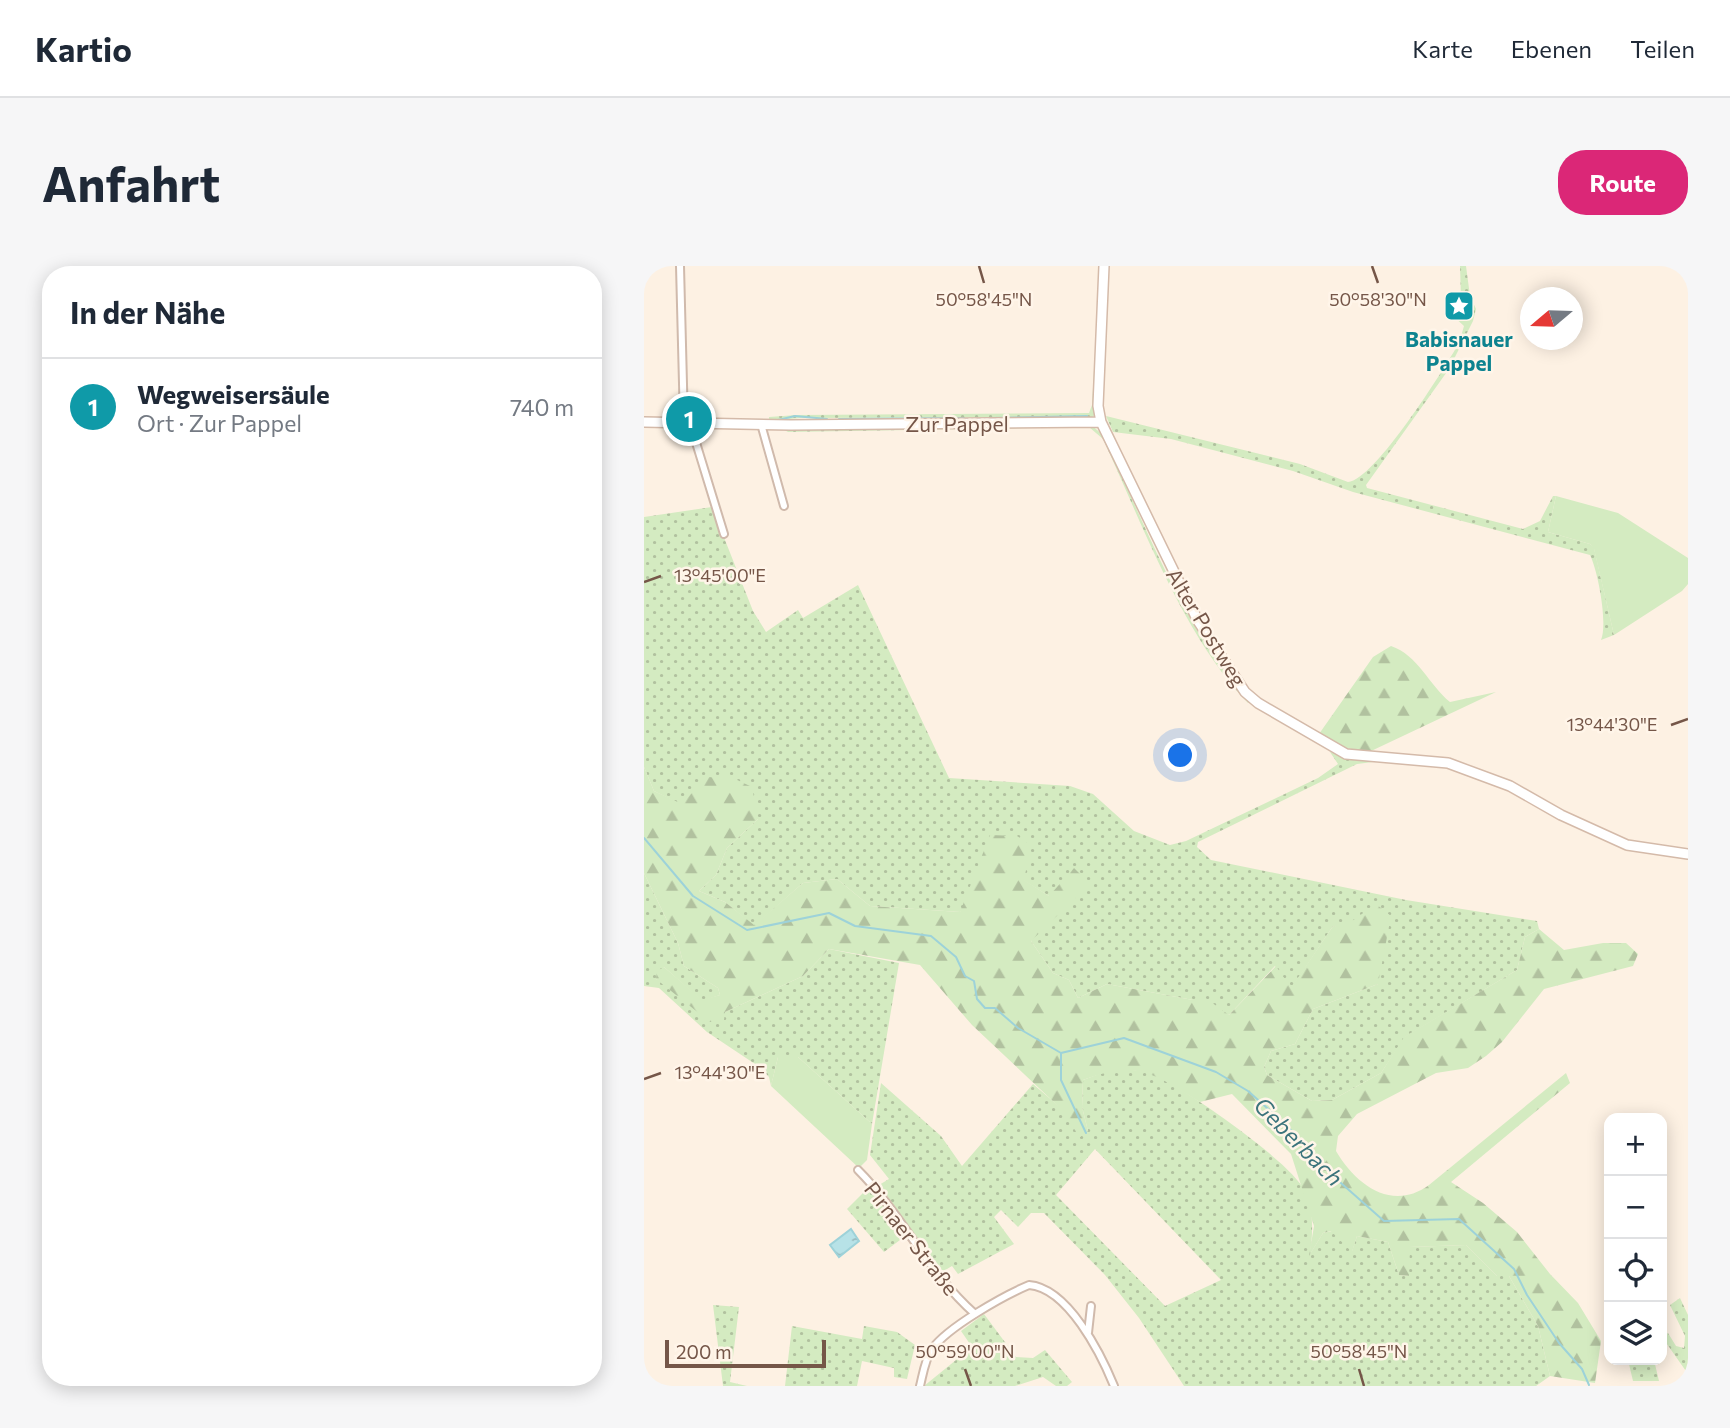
<!DOCTYPE html>
<html lang="de">
<head>
<meta charset="utf-8">
<style>
	body { margin:0; font-family:Commissioner,sans-serif; background:#f6f6f7; color:#1f2937 }
	.controls { position:absolute; right:21px; bottom:21px; display:grid; overflow:hidden; border-radius:14px; box-shadow:0 4px 18px #0003 }
	.controls button { width:63px; height:63px; display:grid; place-items:center; padding:0; border:0; border-bottom:2px solid #e0e1e3; background:#fff; color:#1f2937; font:35px sans-serif }
	.compass { position:absolute; left:876px; top:21px; width:63px; height:63px; border-radius:50%; background:#fff; box-shadow:0 4px 18px #0003; rotate:251deg }
	.scale { position:absolute; left:21px; bottom:18px; width:161px; box-sizing:border-box; padding-left:7px; border:4px solid #755648; border-top:0; font-size:19px; line-height:24px; white-space:nowrap; color:#755648; -webkit-text-stroke:5px #fff5e9; paint-order:stroke }
	.you { position:absolute; left:537px; top:490px; width:24px; height:24px; margin:-18px; border:5px solid #fff; border-radius:50%; background:#1a73e8; box-shadow:0 0 0 10px #1a73e833 }
	.badge { display:grid; place-items:center; width:46px; height:46px; border-radius:50%; background:#db2777; color:#fff; font-size:23px; font-weight:700 }
	.pin { position:absolute; translate:-50% -50%; border:4px solid #fff; box-shadow:0 2px 7px #0006 }
	.list { margin:0; padding:0; list-style:none }
	h2 { display:flex; justify-content:space-between; align-items:center; height:91px; margin:0; padding:0 28px; font-size:30px }
	h2 small { font-size:23px; font-weight:400; color:#747a83 }
	.list li { display:grid; grid-template-columns:46px 1fr auto; gap:21px; align-items:center; box-sizing:border-box; height:98px; padding:0 28px; border-top:2px solid #e0e1e3 }
	.list b { display:block; font-size:26px; white-space:nowrap }
	.list p { margin:0; font-size:23px; white-space:nowrap; color:#747a83 }
	.list em { font-size:23px; font-style:normal; color:#747a83 }
	.icon { flex:none; width:38px; height:38px; fill:none; stroke:currentColor; stroke-width:2; stroke-linecap:round; stroke-linejoin:round }
	.map { position:relative; flex:none; width:1044px; height:1120px; overflow:hidden; border-radius:28px }
	header { display:flex; align-items:center; gap:42px; box-sizing:border-box; height:98px; padding:0 35px; background:#fff; border-bottom:2px solid #e0e1e3 }
	header strong { font-size:33px }
	nav { display:flex; gap:38px; margin-inline-start:auto; font-size:24px }
	.intro { display:flex; align-items:center; justify-content:space-between; box-sizing:border-box; height:168px; padding:0 42px }
	h1 { margin:0; font-size:49px }
	.button { padding:18px 32px; border-radius:28px; background:#db2777; color:#fff; font-size:24px; font-weight:700 }
	main { display:flex; gap:42px; padding:0 42px }
	aside { flex:1; background:#fff; border-radius:28px; box-shadow:0 4px 18px #0003 }
	.map>svg:first-child { display:block }
</style>
</head>
<body>
<header>
<strong>Kartio</strong>
<nav><a>Karte</a><a>Ebenen</a><a>Teilen</a></nav>
</header>
<div class="intro"><h1>Anfahrt</h1><a class="button">Route</a></div>
<main>
<aside>
<h2>In der Nähe<small></small></h2>
<ul class="list">
<li><span class="badge" style="background:#0f9aa8">1</span><div><b>Wegweisersäule</b><p>Ort · Zur Pappel</p></div><em>740 m</em></li>
</ul>
</aside>
<div class="map">
<svg width="1044" height="1120" viewBox="0 0 1044 1120">
	<defs>
		<pattern id="grass-dots" width="8" height="8" patternUnits="userSpaceOnUse" patternTransform="scale(1.75)"><rect width="8" height="8" fill="#d4ebc1"/><path d="M2 2h.1M6 6h.1" fill="none" stroke="#b1c19f" stroke-width="1.8" stroke-linecap="round"/></pattern>
		<pattern id="forest-firs" width="22" height="20" patternUnits="userSpaceOnUse" patternTransform="scale(1.75)"><rect width="22" height="20" fill="#d4ebc1"/><path d="M5 1l3.5 6h-7zM16 11l3.5 6h-7z" fill="#b1c19f"/></pattern>
		<pattern id="water-ripples" width="26" height="14" patternUnits="userSpaceOnUse" patternTransform="scale(1.75)"><rect width="26" height="14" fill="#b7e2e7"/><path d="M2 4q2-2 4 0t4 0M15 11q2-2 4 0t4 0" fill="none" stroke="#99babd"/></pattern>
	</defs>
	<rect width="100%" height="100%" fill="#fdf1e3"/>
	<path fill="url(#grass-dots)" fill-rule="evenodd" d="M456 0 451 149 448 151 155 152 125 155V151L153 149 445 147 448 139Z
		M816 0H822L826 30 832 43 829 55 805 103 722 219 723 222 879 263 896 255 909 230H912L904 266 946 278 950 282 970 369 957 374C964 358 954 305 946 289L709 226 649 205 527 173 469 166 462 150 656 198 704 216C731 214 800 103 815 77L820 60 808 49V41L817 33Z
		M446 158 459 169C496 247 545 376 606 434L604 437C539 370 498 257 459 173L445 161 144 166 137 162Z
		M68 241 109 345 122 366 154 344 159 352 214 319 305 512 426 520 449 528 490 565 526 579 542 575 674 512 694 498 686 486 729 496 713 498 554 576 553 581 567 594 762 634 893 655 895 663 881 671 873 704 761 771 737 807 688 834 668 835 623 809 620 801 627 785 651 778 669 743 734 718 697 663 689 660 647 723 631 700 585 749 549 734 463 718 434 732 425 714 409 707 387 675 405 630 379 614 386 579 316 646 226 640 193 613 159 617 110 660 81 636 55 625 72 609 83 582 114 553 38 539 10 525 0 501V251Z
		M0 607 34 677 40 700 74 722 76 729 58 735 20 701 12 713 81 746 159 710 185 683 255 697 228 858 154 791H134L127 820 125 811 117 802 63 766 15 722 0 720Z
		M471 802C484 804 501 804 513 810 544 825 647 896 661 925 670 945 669 967 666 988L679 967 688 965 708 985 713 970 744 976 755 1009 764 1010 765 981 822 979 853 1010H865L894 1060 906 1110 892 1120H540L495 1052 461 1009 400 947H387L374 961 357 944 350 951 370 978 314 1008 308 1000 298 1006 235 919 245 913 226 889 237 817 297 870 318 900 389 818 444 865 438 841 439 814ZM451 883 577 1014 521 1040 412 929Z
		M225 921 264 968 240 986 203 943Z
		M1036 1032 1044 1049V1108L1018 1071 1024 1067 1032 1080 1040 1082 1041 1070 1026 1039Z
		M69 1039 95 1041 86 1116 103 1120H79Z
		M340 1048 372 1091 389 1092 401 1084 428 1116 423 1120H412L399 1111 371 1120H280L328 1081 317 1065Z
		M148 1060 218 1073 220 1060 253 1066 271 1079 263 1113 250 1111V1102L218 1095 213 1120H141Z
		M984 1094H1010L1015 1115H989Z"/>
	<path fill="url(#forest-firs)" d="M747 380C774 389 785 419 806 436L852 426 725 486 696 481 675 468 729 391Z
		M0 501 10 525 38 538 62 511 89 512 108 521 114 553 83 582 72 609 55 625 81 636 110 659 159 617 193 613 226 640 316 646 346 569 373 570 387 579 380 614 405 630 430 602 446 618 387 675 409 707 425 714 434 732 463 718 549 734 560 731 585 749 632 700 647 722 689 660 698 662 732 638 747 650 734 718 669 743 651 778 627 785 620 801 623 809 668 835 688 834 737 807 760 771 873 704 881 671 895 663 920 684 959 677H982L994 688 989 700 900 723 858 776 842 790 824 802 792 807 713 848 694 870 692 885C712 919 748 946 785 919L922 807 926 817 807 916 839 937 873 966 906 1008 934 1037 957 1075 951 1117 906 1110 894 1060 865 1010H853L822 979 766 981 765 1010 755 1009 744 976 713 970 708 986 687 965 679 967 665 990 670 960 647 888 588 828 556 836C510 808 493 793 439 814L438 841 444 865 436 871 413 839 328 759 276 699 185 683 159 710 81 746 80 754 66 756 12 713 13 705 20 701 58 734 76 729 74 722 40 700 34 677 0 607Z"/>
	<path fill="#d4ebc1" d="M912 230 974 247 1044 292V318L1038 325 970 369 950 283 946 278 904 266Z
		M134 791H154L228 858 223 894 215 902 127 820Z"/>
	<path fill="url(#water-ripples)" stroke="#9dd2d9" stroke-width="2" d="M207 963 215 975 195 991 186 979Z"/>
	<g fill="none" stroke-linecap="round" stroke-linejoin="round">
		<path stroke="#9dd2d9" stroke-width="2" d="M348 152 443 150
			M195 153 320 152
			M134 154 151 150 183 153
			M0 572 49 630 103 664 185 647 211 660 287 670 312 691 321 710 330 715 333 733 341 742H351L374 762 417 787 480 772 572 806 604 825 641 858 689 910 740 955 815 953 870 1003 883 1029 915 1077 938 1103 945 1119
			M417 787V814L442 867"/>
		<g stroke="#d0baac" stroke-width="10">
			<path id="street" d="M36 0 40 157
				M46 157 80 268
				M117 158 140 240
				M214 904C258 948 284 1007 331 1048
				M444 1067 447 1040
				M276 1120C279 1108 281 1093 288 1083 304 1061 359 1030 385 1019 424 1022 457 1088 470 1120"/>
		</g>
		<g stroke="#d4baa9" stroke-width="12">
			<path id="secondary" d="M460 0 454 140 457 156 554 355 601 426 614 437 702 488 804 497 866 520 917 549 983 579 1044 588
				M0 156 147 159 457 156"/>
		</g>
		<use href="#street" stroke="#fff" stroke-width="6"/>
		<use href="#secondary" stroke="#fff" stroke-width="9"/>
	</g>
	<path fill="none" stroke="#755648" stroke-width="2.5" d="M335 0 340 17M728 0 734 17M0 316 17 310M1027 459 1044 453M0 813 17 807M321 1103 327 1120M715 1103 720 1120"/>
	<defs>
		<g id="sight-square" transform="scale(1.575)"><rect x="-9" y="-9" width="18" height="18" rx="4" fill="#0f9aa8" stroke="#fff5e9"/><path d="M0-6L1.8-2.2L6-1.7L2.9 1.2L3.7 5.4L0 3.3L-3.7 5.4L-2.9 1.2L-6-1.7L-1.8-2.2Z" fill="#fff"/></g>
	</defs>
	<g fill-rule="evenodd">
		<use href="#sight-square" x="815" y="40"/>
	</g>
	<g text-anchor="middle" dominant-baseline="central" stroke-width="5" stroke-linejoin="round" paint-order="stroke">
		<g font-size="21" font-weight="bold" fill="#0d838f" stroke="#fff5e9">
			<text x="815" y="72">Babisnauer<tspan x="815" dy="24">Pappel</tspan></text>
		</g>
		<g font-size="21" fill="#755648" stroke="#fff5e9">
			<text x="313" y="157">Zur Pappel</text>
			<text transform="translate(563 361) rotate(59)">Alter Postweg</text>
			<text transform="translate(268 972) rotate(52)">Pirnaer Straße</text>
		</g>
		<g font-size="23" font-style="italic" fill="#3c747c" stroke="#fff5e9">
			<text transform="translate(655 875) rotate(45)">Geberbach</text>
		</g>
	</g>
	<g font-size="18" text-anchor="middle" fill="#755648" stroke="#fff5e9" stroke-width="5" stroke-linejoin="round" paint-order="stroke">
		<text x="734" y="40">50°58'30"N</text>
		<text x="340" y="40">50°58'45"N</text>
		<text x="76" y="316">13°45'00"E</text>
		<text x="968" y="465">13°44'30"E</text>
		<text x="76" y="813">13°44'30"E</text>
		<text x="321" y="1092">50°59'00"N</text>
		<text x="715" y="1092">50°58'45"N</text>
	</g>
</svg>
<div class="controls">
<button>+</button>
<button>−</button>
<button><svg class="icon" aria-label="locate" viewBox="0 0 24 24"><circle cx="12" cy="12" r="6"/><path d="M12 2v4M12 18v4M2 12h4M18 12h4"/></svg></button>
<button><svg class="icon" aria-label="layers" viewBox="0 0 24 24"><path d="M12 4l9 5-9 5-9-5zM3 14l9 5 9-5"/></svg></button>
</div>
<svg class="compass" viewBox="-18 -18 36 36"><path d="M0-13l5 13h-10z" fill="#e53935"/><path d="M0 13l5-13h-10z" fill="#747a83"/></svg>
<div class="scale">200 m</div>
<div class="you"></div>
<div class="pin badge" style="left:45px;top:153px;background:#0f9aa8">1</div>
</div>
</main>
</body>
</html>
